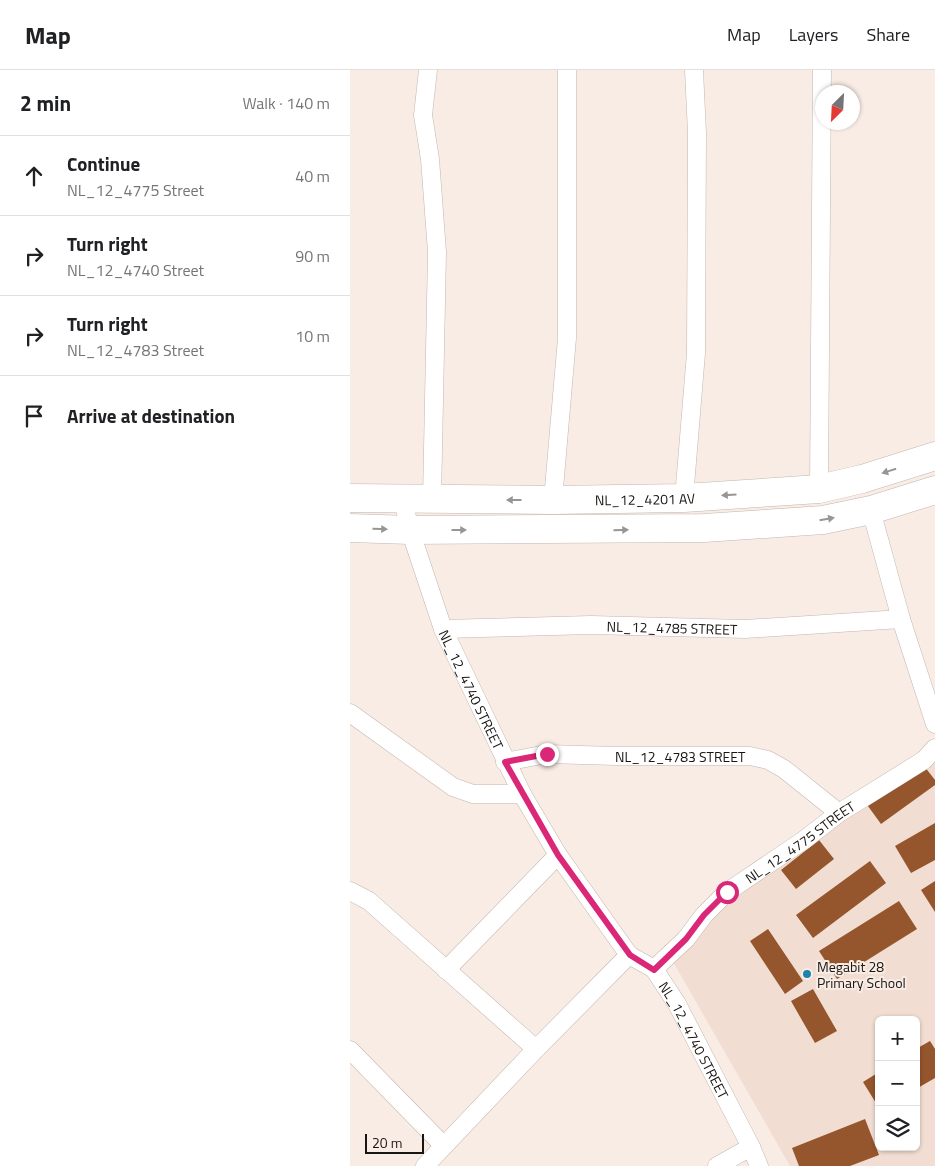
<!DOCTYPE html>
<html lang="en">
<head>
<meta charset="utf-8">
<style>
	body { margin:0; font-family:"Titillium Web",sans-serif; background:#f6f6f6; color:#202124 }
	.controls { position:absolute; right:15px; bottom:15px; display:grid; overflow:hidden; border-radius:8px; box-shadow:0 1px 4px #0004 }
	.controls button { width:45px; height:45px; display:grid; place-items:center; padding:0; border:0; border-bottom:1px solid #e0e0e0; background:#fff; color:#202124; font:25px sans-serif }
	.compass { position:absolute; left:465px; top:15px; width:45px; height:45px; border-radius:50%; background:#fff; box-shadow:0 1px 4px #0004; rotate:204deg }
	.scale { position:absolute; left:15px; bottom:12px; width:59px; box-sizing:border-box; padding-left:5px; border:2px solid #191512; border-top:0; font-size:14px; line-height:18px; white-space:nowrap; color:#191512; -webkit-text-stroke:4px #f9ece5; paint-order:stroke }
	.stop { position:absolute; width:15px; height:15px; margin:-11px; border:4px solid #db2777; border-radius:50%; background:#fff }
	.stop.end { background:#db2777; border-color:#fff; box-shadow:0 1px 5px #0008 }
	.list { margin:0; padding:0; list-style:none }
	h2 { display:flex; justify-content:space-between; align-items:center; height:65px; margin:0; padding:0 20px; font-size:21px }
	h2 small { font-size:16px; font-weight:400; color:#757577 }
	.list li { display:grid; grid-template-columns:32px 1fr auto; gap:15px; align-items:center; box-sizing:border-box; height:80px; padding:0 20px; border-top:1px solid #e0e0e0 }
	.list b { display:block; font-size:19px; white-space:nowrap }
	.list p { margin:0; font-size:16px; white-space:nowrap; color:#757577 }
	.list em { font-size:16px; font-style:normal; color:#757577 }
	.icon { flex:none; width:28px; height:28px; fill:none; stroke:currentColor; stroke-width:2; stroke-linecap:round; stroke-linejoin:round }
	.map { position:relative; flex:none; width:585px; height:1096px; overflow:hidden }
	header { display:flex; align-items:center; gap:30px; box-sizing:border-box; height:70px; padding:0 25px; background:#fff; border-bottom:1px solid #e0e0e0 }
	header strong { font-size:24px }
	nav { display:flex; gap:28px; margin-inline-start:auto; font-size:18px }
	main { display:flex }
	aside { flex:1; background:#fff }
	.map>svg:first-child { display:block }
</style>
</head>
<body>
<header>
<strong>Map</strong>
<nav><a>Map</a><a>Layers</a><a>Share</a></nav>
</header>
<main>
<aside>
<h2>2 min<small>Walk · 140 m</small></h2>
<ul class="list">
<li><svg class="icon" aria-label="ahead" viewBox="0 0 24 24"><path d="M12 20V5M6 11l6-6 6 6"/></svg><div><b>Continue</b><p>NL_12_4775 Street</p></div><em>40 m</em></li>
<li><svg class="icon" aria-label="right" viewBox="0 0 24 24"><path d="M7 20v-9h11M14 6l5 5-5 5"/></svg><div><b>Turn right</b><p>NL_12_4740 Street</p></div><em>90 m</em></li>
<li><svg class="icon" aria-label="right" viewBox="0 0 24 24"><path d="M7 20v-9h11M14 6l5 5-5 5"/></svg><div><b>Turn right</b><p>NL_12_4783 Street</p></div><em>10 m</em></li>
<li><svg class="icon" aria-label="arrive" viewBox="0 0 24 24"><path d="M6 21V4h12l-3 4 3 4H6"/></svg><div><b>Arrive at destination</b></div></li>
</ul>
</aside>
<div class="map">
<svg width="585" height="1096" viewBox="0 0 585 1096">
	<rect width="100%" height="100%" fill="#f9ece5"/>
	<path fill="#f1ddd2" fill-rule="evenodd" d="M585 676V1096H440L314 876ZM529 950H566V1077H529Z"/>
	<path fill="#95552d" d="M571 692 585 710V715L531 754 515 732Z
		M585 753V790L561 803 545 776Z
		M469 770 484 789 446 819 431 800Z
		M520 791 536 813 463 868 446 845Z
		M585 811V842L571 820Z
		M549 831 567 859 487 909 469 881Z
		M418 859 453 911 435 924 400 871Z
		M463 919 487 961 465 973 441 931Z
		M580 971 585 979V1008L566 1019V979Z
		M529 1002V1038L513 1012Z
		M515 1049 529 1085 500 1096H449L442 1078Z"/>
	<g fill="none" stroke-linecap="round" stroke-linejoin="round">
		<g stroke="#c2b6af" stroke-width="19">
			<g id="minor">
				<path d="M78 0 73 45 80 89 87 182 82 429"/>
				<path d="M469 419 472 0"/>
				<path d="M334 428 346 283 347 63 344 0"/>
				<path id="s1" d="M53 430 60 460 93 559 172 724 208 785 279 885 304 899 327 934 401 1077 409 1096"/>
				<path d="M203 430 217 268V0"/>
				<path d="M521 440 551 549 585 654"/>
				<path id="s2" d="M93 559 241 555 395 559 551 549"/>
				<path d="M0 643 103 717 123 724H172"/>
				<path id="s3" d="M155 692 197 684 266 686H400L418 690 434 699 489 743"/>
				<path d="M0 821 19 831 186 979"/>
				<path id="s4" d="M304 899 336 869 354 845 377 822 454 770 489 743 574 690 585 678"/>
				<path d="M96 900 208 785"/>
				<path d="M0 980 93 1075"/>
				<path d="M75 1096 186 979 279 885"/>
				<path d="M367 1096 401 1077"/>
			</g>
		</g>
		<g stroke="#c2b6af" stroke-width="29">
			<g id="primary">
				<path id="s5" d="M0 428 203 430 334 428 469 419 512 409 585 386"/>
				<path d="M0 458 60 460 354 458 473 450 521 440 585 420"/>
			</g>
		</g>
		<use href="#minor" stroke="#fff" stroke-width="18"/>
		<use href="#primary" stroke="#fff" stroke-width="28"/>
	</g>
	<defs><path id="oneway-solid" d="M-6-.8H1V-3.2L6.5 0L1 3.2V.8H-6Z" transform="scale(1.25)"/></defs>
	<g fill="#989694">
		<use href="#oneway-solid" transform="translate(539 401) rotate(162)"/>
		<use href="#oneway-solid" transform="translate(379 425) rotate(176)"/>
		<use href="#oneway-solid" transform="translate(164 430) rotate(-180)"/>
		<use href="#oneway-solid" transform="translate(477 449) rotate(-10)"/>
		<use href="#oneway-solid" transform="translate(30 459) rotate(2)"/>
		<use href="#oneway-solid" transform="translate(109 460)"/>
		<use href="#oneway-solid" transform="translate(271 460) rotate(-1)"/>
	</g>
	<g fill="none" stroke-linecap="round" stroke-linejoin="round">
		<path stroke="#db2777" stroke-width="6" d="M197 684 155 692 208 785 280 885 304 900 336 869 354 845 377 822"/>
	</g>
	<circle fill="#1c84ad" stroke="#f9ece5" stroke-width="2" cx="457" cy="904" r="5"/>
	<g text-anchor="middle" dominant-baseline="central" stroke-width="4" stroke-linejoin="round" paint-order="stroke">
		<g font-size="14" fill="#191512" stroke="#f9ece5">
			<text stroke="none"><textPath href="#s5" startOffset="295">NL_12_4201 AV</textPath></text>
			<text stroke="none"><textPath href="#s2" startOffset="229">NL_12_4785 STREET</textPath></text>
			<text stroke="none"><textPath href="#s1" startOffset="202">NL_12_4740 STREET</textPath></text>
			<text stroke="none"><textPath href="#s3" startOffset="176">NL_12_4783 STREET</textPath></text>
			<text stroke="none"><textPath href="#s4" startOffset="195">NL_12_4775 STREET</textPath></text>
			<text stroke="none"><textPath href="#s1" startOffset="622">NL_12_4740 STREET</textPath></text>
		</g>
		<g font-size="14" fill="#191512" stroke="#f9ece5" text-anchor="start">
			<text x="467" y="896">Megabit 28<tspan x="467" dy="16">Primary School</tspan></text>
		</g>
	</g>
</svg>
<div class="controls">
<button>+</button>
<button>−</button>
<button><svg class="icon" aria-label="layers" viewBox="0 0 24 24"><path d="M12 4l9 5-9 5-9-5zM3 14l9 5 9-5"/></svg></button>
</div>
<svg class="compass" viewBox="-18 -18 36 36"><path d="M0-13l5 13h-10z" fill="#e53935"/><path d="M0 13l5-13h-10z" fill="#757577"/></svg>
<div class="scale">20 m</div>
<div class="stop" style="left:377px;top:822px"></div>
<div class="stop end" style="left:197px;top:684px"></div>
</div>
</main>
</body>
</html>
